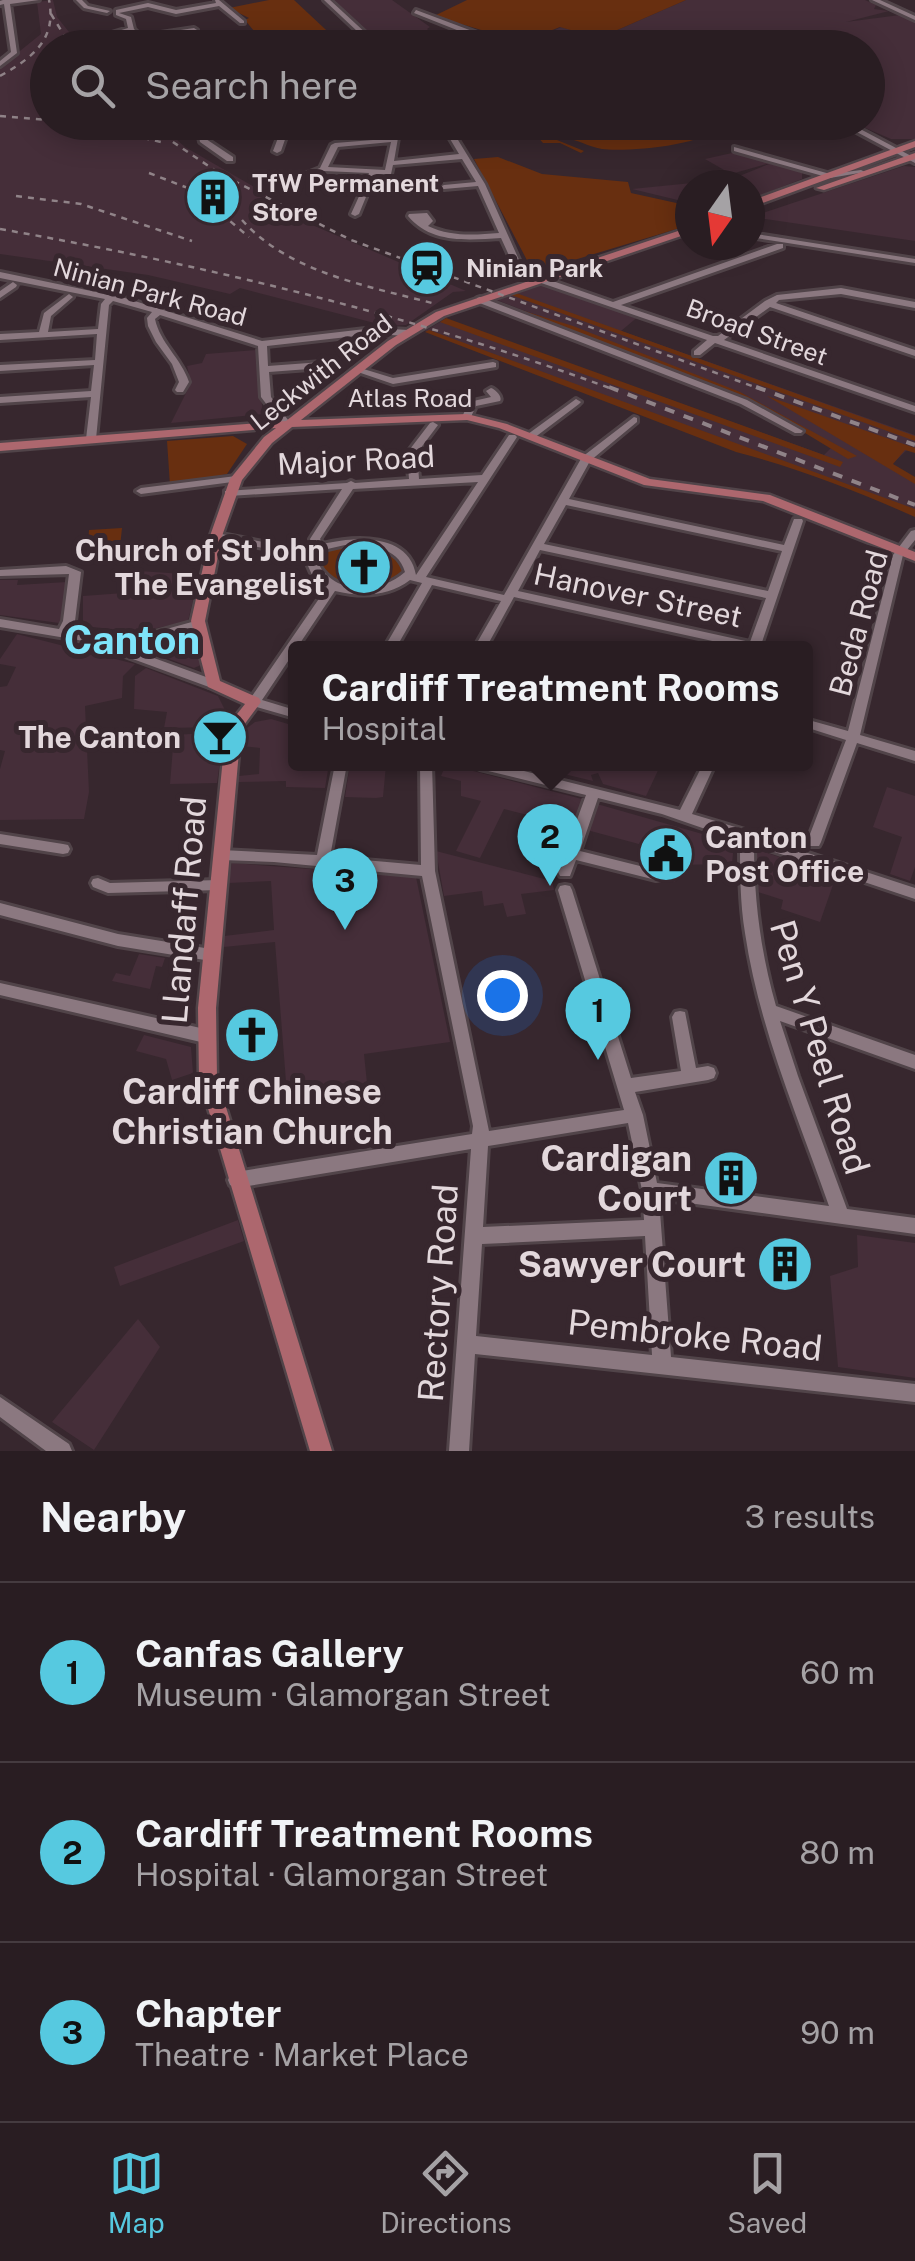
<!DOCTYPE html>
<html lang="en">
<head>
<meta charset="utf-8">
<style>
	body { margin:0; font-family:"Public Sans",sans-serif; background:#352a2f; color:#f1f3f6 }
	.compass { position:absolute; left:675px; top:170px; width:90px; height:90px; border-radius:50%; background:#291d22; box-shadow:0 5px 25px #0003; rotate:194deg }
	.you { position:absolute; left:502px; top:995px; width:35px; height:35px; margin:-25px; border:8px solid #fff; border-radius:50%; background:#1a73e8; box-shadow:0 0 0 15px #1a73e833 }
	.badge { display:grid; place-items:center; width:65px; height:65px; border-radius:50%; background:#56c9e0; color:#111; font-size:32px; font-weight:700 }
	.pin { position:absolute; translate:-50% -82px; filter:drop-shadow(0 2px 5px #0008) }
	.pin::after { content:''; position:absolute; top:52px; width:35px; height:30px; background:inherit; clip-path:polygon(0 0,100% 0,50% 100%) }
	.popup { position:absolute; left:288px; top:641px; width:525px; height:130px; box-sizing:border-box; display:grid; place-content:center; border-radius:10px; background:#291d22; filter:drop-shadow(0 2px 8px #0005); font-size:32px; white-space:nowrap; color:#a5a2a5 }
	.popup b { font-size:38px; color:#f1f3f6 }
	.popup::after { content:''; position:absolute; left:50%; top:100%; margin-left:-20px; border:20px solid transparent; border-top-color:#291d22 }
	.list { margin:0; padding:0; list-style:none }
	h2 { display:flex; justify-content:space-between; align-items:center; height:130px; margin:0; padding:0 40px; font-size:42px }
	h2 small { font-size:32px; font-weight:400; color:#a5a2a5 }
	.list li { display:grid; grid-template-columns:65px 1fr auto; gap:30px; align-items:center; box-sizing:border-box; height:180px; padding:0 40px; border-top:2px solid #453b40 }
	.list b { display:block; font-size:38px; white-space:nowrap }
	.list p { margin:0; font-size:32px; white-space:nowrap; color:#a5a2a5 }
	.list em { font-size:32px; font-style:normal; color:#a5a2a5 }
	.icon { flex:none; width:55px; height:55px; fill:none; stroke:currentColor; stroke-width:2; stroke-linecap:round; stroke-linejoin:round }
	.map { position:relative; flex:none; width:915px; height:1451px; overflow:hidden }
	.search { position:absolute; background:#291d22; box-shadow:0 5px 25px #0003; left:30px; right:30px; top:30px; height:110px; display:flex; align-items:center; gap:25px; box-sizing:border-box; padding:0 35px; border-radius:55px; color:#a5a2a5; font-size:38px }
	.sheet { height:670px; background:#291d22 }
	nav { display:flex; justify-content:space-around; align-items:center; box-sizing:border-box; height:140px; border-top:2px solid #453b40; background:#291d22; font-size:28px; color:#a5a2a5 }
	nav a { display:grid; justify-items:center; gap:5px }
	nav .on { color:#56c9e0 }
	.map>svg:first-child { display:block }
</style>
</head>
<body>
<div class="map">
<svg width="915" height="1451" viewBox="0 0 915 1451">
	<rect width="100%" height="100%" fill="#37272e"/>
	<path fill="#452e39" d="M53 0 57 17 81 47 48 48V122L158 123 185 147 268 195 254 200 466 291 453 292 406 325 386 326 240 288 230 294 148 275 0 254V67L41 34 37 2Z
		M332 0H392L430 27 427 29 445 47H384Z
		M686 0H865L876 5 874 9 889 11 846 22 900 15 909 19 915 23V139H891L854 123 868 122V48H518L561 27 599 38Z
		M732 153 754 154 802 168V179L750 199V185H690V203L632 189 732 179 774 162 731 174 705 159Z
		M904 166 915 167V241L751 217Z
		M546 284 640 315 621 331 915 435V451L908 449 891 465 915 478V513L425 331 445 319 824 455 832 447 739 395 497 300Z
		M256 350 263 414 171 423 191 383 187 366 202 363 206 354Z
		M139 571 199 575 188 621 140 632 83 626V596L138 592Z
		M0 580H18L17 585 67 582 63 619 59 623 0 615Z
		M192 630 201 665 194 668 147 651 157 639Z
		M17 634 135 664 123 676 122 698 85 706 89 792 84 819 0 820V769L5 751 0 750V687L7 686 16 667 0 664V659Z
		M146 668 218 696 225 710 223 727 164 728 167 712 134 709 135 676Z
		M271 719 295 726V764H329L325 788 286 787V781L238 782 239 776 259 774 260 748 241 746 243 731 255 722Z
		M224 732 217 783 170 784 174 735Z
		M350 764H409L406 770 386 765 383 797 376 798 345 797Z
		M446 764 582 799 584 802 574 827 504 809 480 858 456 851 481 801 461 796V781L441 776Z
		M522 764H661L646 796 603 784 598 773 591 775 593 781Z
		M887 787 915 796V867L910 881 890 874 902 837 873 827Z
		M597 804 734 843 732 864 673 865 675 882 665 878 647 870 654 853 661 850 587 830Z
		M755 849 836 876 820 922 781 909 783 900 755 891Z
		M436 851 552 881 554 890 521 894 526 914 507 917 503 903 484 906 482 891 444 896Z
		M232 863 416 877 450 1042 364 1054 367 1083 287 1094 275 942 224 947V936L274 930 271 881 228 883Z
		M139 954 165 958 162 967 156 966 150 989 112 981 116 973 130 976Z
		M144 1035 191 1047 193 1073 172 1080 166 1059 136 1051Z
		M238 1220 244 1241 120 1286 114 1267Z
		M857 1235 915 1243V1378L838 1367 830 1276 858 1267Z
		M138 1319 160 1347 94 1450 52 1422Z"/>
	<path fill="#682f10" d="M269 0H294L340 43 267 47 245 20 249 18 229 8Z
		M467 0H686L599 38 560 27 522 42 434 16Z
		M541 122H714L716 127C706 146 624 152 602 149 583 146 576 136 557 140L584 151 581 153 560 143H543L535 134 556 139Z
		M498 157 542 174 628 182 631 193 690 206V225L551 267 530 266 474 159Z
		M516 293 915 436V441L511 295Z
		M492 301 573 326 740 392 857 456 848 459 772 413 716 388Z
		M446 318 843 462 840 467 440 322Z
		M429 330 915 509V517C857 491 797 468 736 452L425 332Z
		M767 396 915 448V453L905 450 893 464 915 477V484Z
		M233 436 247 444 227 474 170 485 167 441Z
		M122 528 119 556 87 558 89 530Z
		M341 545 386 549 402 559 405 572C383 593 331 595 319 563L325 552Z"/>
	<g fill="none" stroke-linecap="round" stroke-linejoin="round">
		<g stroke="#514449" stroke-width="6">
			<path id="minor" d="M3 0H39L10 4 17 53 0 66V61L11 52 4 4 0 5V1Z
				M76 0H82L88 6 110 11 107 13 84 8Z
				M215 0H219L244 21V23H240L219 6 176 14 148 7 119 13 131 17 134 29 141 36 194 28 197 30 143 39 151 48H144L130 31 115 35 119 45 114 46 108 34 128 28 126 19 116 15V10L148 3 176 10 216 3Z
				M324 0H330L382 48H375Z
				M872 0H880L915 16V20Z
				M416 10 499 41 511 48H501L493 44 475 48H451L443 35H447L458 47 487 42 414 13Z
				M196 122H203L206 139 233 157V161H227L200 142Z
				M266 122C275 122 282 126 290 126 309 127 329 122 348 122L288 131 281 151 277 153 273 151 281 130Z
				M440 122H447L485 184 524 271 613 302 777 244H783V248L621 305 713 336H718L765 301 777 295 841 288 915 302V308L841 294 779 300 776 303 915 350V356L770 307 724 340 915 406V412L715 343 700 355H694V351L707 340 518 275 501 238C468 240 431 244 408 216L409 214 427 213 433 221 428 226C451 237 475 235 499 233L478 186 444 189 440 187 444 185 476 182 462 159 393 165 391 174H376L370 187 424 186 421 182 425 180 433 188 429 190 368 192 359 214 355 216 351 214 361 192H336L305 174 320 168 331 145 335 143 398 138 394 161 459 154ZM391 142 385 170 328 167 338 147ZM324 171 369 173 363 187 340 188 315 174Z
				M838 122H847L915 158V163Z
				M734 147 830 174 861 170 865 172 830 178 734 151Z
				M750 233 915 259V263L750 237Z
				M0 272 125 298 262 341 374 328 408 330 412 333 408 336 374 334 267 346 268 366 322 362 327 365 322 368 269 372 271 397 291 424 286 427 283 426 261 397 258 346 160 315 155 319C160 343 181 358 189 382L183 392H177L175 390 179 382 172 364 156 342 148 326 147 318 152 312 113 301 109 305 96 439 91 442 86 439 91 397 0 403V397L91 391 94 365 0 371V365L95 360 97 334 0 340V334L39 332 44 313 69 294 73 297 51 316 48 332 98 329 101 304 105 299 0 278Z
				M13 282 17 285 16 287 0 298V291Z
				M480 297 747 400 803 431 801 433H795L741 404 477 302V298Z
				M493 362 496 363V367L393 384 352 370 357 367 393 378Z
				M491 388C495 389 503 397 500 401L476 406 470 419H464L462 417 469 402 491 397 486 391Z
				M576 399 581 402 579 404 534 438H528V434Z
				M634 417 637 418V422L590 461 569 499 784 545 794 519H802L803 521 760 648H744L514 597 486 648H474L501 601 432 585 396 648H384L422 583 410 580C388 597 361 597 335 591L262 700 295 710V718L250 705 248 702 250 699 327 587 312 575 305 559 306 556 216 539 211 536 216 533 311 551 313 548 310 539 342 489 229 496 225 495V491L347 483 351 481 355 483 409 479 407 453 430 423 433 422 438 425 417 453 419 479 482 475 509 435H515L517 437 426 577 504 595 582 457ZM478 482 416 575C409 533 355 536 323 544L320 539 353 489ZM566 505 782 551 768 591 544 544ZM345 545C368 545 398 546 405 572 378 596 331 595 316 559L323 550ZM540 550 766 598 750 642 518 591Z
				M236 476 241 479 240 481 141 494 136 491 141 488Z
				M915 530V540L903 555 860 735 915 751V761L857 743 821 842 819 846H809L807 842 846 740 805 727V719L848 731 893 555 911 531Z
				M66 566 81 572 75 621 69 631 90 635 133 651 152 633 199 620 203 621 205 624 203 627 160 639 143 654 217 681 219 684 217 687H209L84 641 0 627V619L59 629 63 621 69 574 0 576V570Z
				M335 764H347L330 857 421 865 420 764H432L435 871 489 1131 624 1110 558 890 560 886 565 885 570 886 572 890 631 1078 681 1071 672 1017 675 1012 680 1011 685 1012 696 1068 708 1066 714 1068 716 1073 714 1078 708 1080 635 1092 643 1115 657 1183 829 1206C798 1117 759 1028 745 933 740 902 740 872 740 841L662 814 598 798 580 851 656 870 661 871 663 875 661 879 656 880 576 860 570 876H560L558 872 586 795 480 769 475 767 474 764H496L680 810 703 764H715L692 814 752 832 753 835 915 888V899L754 845C754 901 761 953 776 1006L915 1055V1069L780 1021 798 1076 847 1209 915 1218V1234L659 1199 671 1357 915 1384V1402L475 1354 469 1451H449L471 1149 236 1188 230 1185 228 1180 230 1175 236 1172 472 1134 473 1126 422 876 274 862 222 860 217 859 215 855 217 851 222 850 317 855ZM628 1123 642 1190 644 1220 483 1227 488 1146ZM645 1236 652 1355 476 1336 482 1244Z
				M0 834 63 844 68 845 70 849 68 853 63 854 0 844Z
				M98 878 110 883 219 880 224 881 226 885 224 889 219 890 108 893 93 887 91 883 93 879Z
				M0 903 118 934 211 949 216 951 218 955 216 959 211 961 118 946 0 915Z
				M0 983 205 1029 210 1031 213 1036 210 1041 205 1043 0 995Z
				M0 1397 69 1444 72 1451H46L0 1417Z"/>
		</g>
		<g stroke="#514449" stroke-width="5">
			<path id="major" d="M915 141V147L760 204 756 210H750L753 200Z
				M915 153V159L824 190 816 188Z
				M690 227V233L444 316 396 345 301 420 467 414 507 424 650 479 770 495 915 552V561L763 501 644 485 499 428 467 420 292 427 272 443 242 480 222 536 205 621 220 681 259 698 261 702 241 729 216 1008 217 1078 332 1451H310L199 1078 198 1008 226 728 245 704 208 687 191 621 210 536 230 479 264 437 276 428 0 451V443L286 421 388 341 436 312Z"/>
		</g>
		<use href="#minor" fill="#8b7880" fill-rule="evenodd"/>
		<use href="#major" fill="#ad676e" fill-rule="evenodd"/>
		<path stroke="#908388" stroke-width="2.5" stroke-dasharray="6 6" stroke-linecap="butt" d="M51 14 72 48
			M0 76C32 58 57 40 49 0
			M0 116 48 120
			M73 122 161 142
			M143 122 222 175 351 240 763 390
			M149 173 193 190 249 237
			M16 196 81 204 192 241
			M242 220C288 272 367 286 432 303
			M0 229C210 266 415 316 615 390"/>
		<path stroke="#908388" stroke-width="4" stroke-dasharray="10 10" stroke-linecap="butt" d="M609 387 915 505
			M756 387 915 445"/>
	</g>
	<defs>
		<g id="building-disc" transform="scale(2.875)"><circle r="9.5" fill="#56c9e0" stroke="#37272e"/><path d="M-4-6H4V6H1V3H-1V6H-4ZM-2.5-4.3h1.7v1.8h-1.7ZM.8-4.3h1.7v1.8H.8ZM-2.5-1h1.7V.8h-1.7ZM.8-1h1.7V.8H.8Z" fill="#111"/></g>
		<g id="station-disc" transform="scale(2.875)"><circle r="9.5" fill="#56c9e0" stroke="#37272e"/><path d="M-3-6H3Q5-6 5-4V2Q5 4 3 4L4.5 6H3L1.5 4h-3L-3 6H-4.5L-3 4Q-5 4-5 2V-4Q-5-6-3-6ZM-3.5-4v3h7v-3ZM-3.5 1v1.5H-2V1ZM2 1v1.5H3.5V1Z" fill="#111"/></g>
		<g id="church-disc" transform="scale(2.875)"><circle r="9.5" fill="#56c9e0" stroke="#37272e"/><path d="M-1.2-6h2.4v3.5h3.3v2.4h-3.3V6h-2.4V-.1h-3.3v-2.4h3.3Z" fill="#111"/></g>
		<g id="bar-disc" transform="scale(2.875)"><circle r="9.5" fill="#56c9e0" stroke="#37272e"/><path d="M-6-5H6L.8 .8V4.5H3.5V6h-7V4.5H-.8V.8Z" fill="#111"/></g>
		<g id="civic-disc" transform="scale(2.875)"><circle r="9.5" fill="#56c9e0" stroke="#37272e"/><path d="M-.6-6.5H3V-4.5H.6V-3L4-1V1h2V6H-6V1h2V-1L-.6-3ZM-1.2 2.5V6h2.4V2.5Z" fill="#111"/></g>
	</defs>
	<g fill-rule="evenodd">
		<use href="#building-disc" x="213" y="197"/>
		<use href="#station-disc" x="427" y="268"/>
		<use href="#church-disc" x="364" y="567"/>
		<use href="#bar-disc" x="220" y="737"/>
		<use href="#civic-disc" x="666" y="854"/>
		<use href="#church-disc" x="252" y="1035"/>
		<use href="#building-disc" x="731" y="1178"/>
		<use href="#building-disc" x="785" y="1264"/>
	</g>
	<g text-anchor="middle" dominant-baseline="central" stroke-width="10" stroke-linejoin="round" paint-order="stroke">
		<g font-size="25" font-weight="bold" fill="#e3d8dc" stroke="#37272e" text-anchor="start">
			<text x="252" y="183">TfW Permanent<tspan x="252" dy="29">Store</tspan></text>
			<text x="466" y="268">Ninian Park</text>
		</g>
		<g font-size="25" fill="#e3d8dc" stroke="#37272e">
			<text transform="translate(150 292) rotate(15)">Ninian Park Road</text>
			<text transform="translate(757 332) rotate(20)">Broad Street</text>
			<text transform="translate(321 372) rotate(-38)">Leckwith Road</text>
			<text x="410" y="398">Atlas Road</text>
		</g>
		<g font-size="30" fill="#e3d8dc" stroke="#37272e">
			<text transform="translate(356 460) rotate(-3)">Major Road</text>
			<text transform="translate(638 595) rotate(12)">Hanover Street</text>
			<text transform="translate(858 623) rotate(-75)">Beda Road</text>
		</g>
		<g font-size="30" font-weight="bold" fill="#e3d8dc" stroke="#37272e" text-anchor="end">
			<text x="325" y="550">Church of St John<tspan x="325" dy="34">The Evangelist</tspan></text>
			<text x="181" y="737">The Canton</text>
			<text x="705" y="837" text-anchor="start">Canton<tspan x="705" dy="34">Post Office</tspan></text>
		</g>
		<g font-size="35" fill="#e3d8dc" stroke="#37272e">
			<text transform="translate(184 910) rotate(-85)">Llandaff Road</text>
			<text transform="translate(820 1047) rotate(73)">Pen Y Peel Road</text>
			<text transform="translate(438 1293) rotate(-86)">Rectory Road</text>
			<text transform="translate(695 1335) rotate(6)">Pembroke Road</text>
		</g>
		<g font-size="35" font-weight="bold" fill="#e3d8dc" stroke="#37272e" text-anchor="end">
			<text x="252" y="1091" text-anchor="middle">Cardiff Chinese<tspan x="252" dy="40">Christian Church</tspan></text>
			<text x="692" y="1158">Cardigan<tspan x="692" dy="40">Court</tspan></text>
			<text x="746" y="1264">Sawyer Court</text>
		</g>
		<g font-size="40" font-weight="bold" fill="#7ee4fa" stroke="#37272e">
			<text x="132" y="639">Canton</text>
		</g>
	</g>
</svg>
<svg class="compass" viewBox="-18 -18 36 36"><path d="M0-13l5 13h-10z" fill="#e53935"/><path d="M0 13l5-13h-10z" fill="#a5a2a5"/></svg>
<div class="you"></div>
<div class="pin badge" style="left:598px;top:1060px">1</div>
<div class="pin badge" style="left:550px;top:886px">2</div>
<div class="popup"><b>Cardiff Treatment Rooms</b>Hospital</div>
<div class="pin badge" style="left:345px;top:930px">3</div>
<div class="search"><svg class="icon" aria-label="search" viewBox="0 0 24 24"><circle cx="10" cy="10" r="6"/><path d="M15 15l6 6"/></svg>Search here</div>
</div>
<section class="sheet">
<h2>Nearby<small>3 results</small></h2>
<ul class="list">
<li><span class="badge">1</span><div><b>Canfas Gallery</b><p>Museum · Glamorgan Street</p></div><em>60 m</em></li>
<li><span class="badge">2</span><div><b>Cardiff Treatment Rooms</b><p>Hospital · Glamorgan Street</p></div><em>80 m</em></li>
<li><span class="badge">3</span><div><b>Chapter</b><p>Theatre · Market Place</p></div><em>90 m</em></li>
</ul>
</section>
<nav>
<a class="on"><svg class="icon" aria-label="map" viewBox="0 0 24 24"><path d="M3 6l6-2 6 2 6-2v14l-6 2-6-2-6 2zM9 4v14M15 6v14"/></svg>Map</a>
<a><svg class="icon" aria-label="directions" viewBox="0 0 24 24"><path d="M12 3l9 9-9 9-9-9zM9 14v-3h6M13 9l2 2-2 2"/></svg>Directions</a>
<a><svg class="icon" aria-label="saved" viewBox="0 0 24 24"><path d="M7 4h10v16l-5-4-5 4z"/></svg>Saved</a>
</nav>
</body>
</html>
